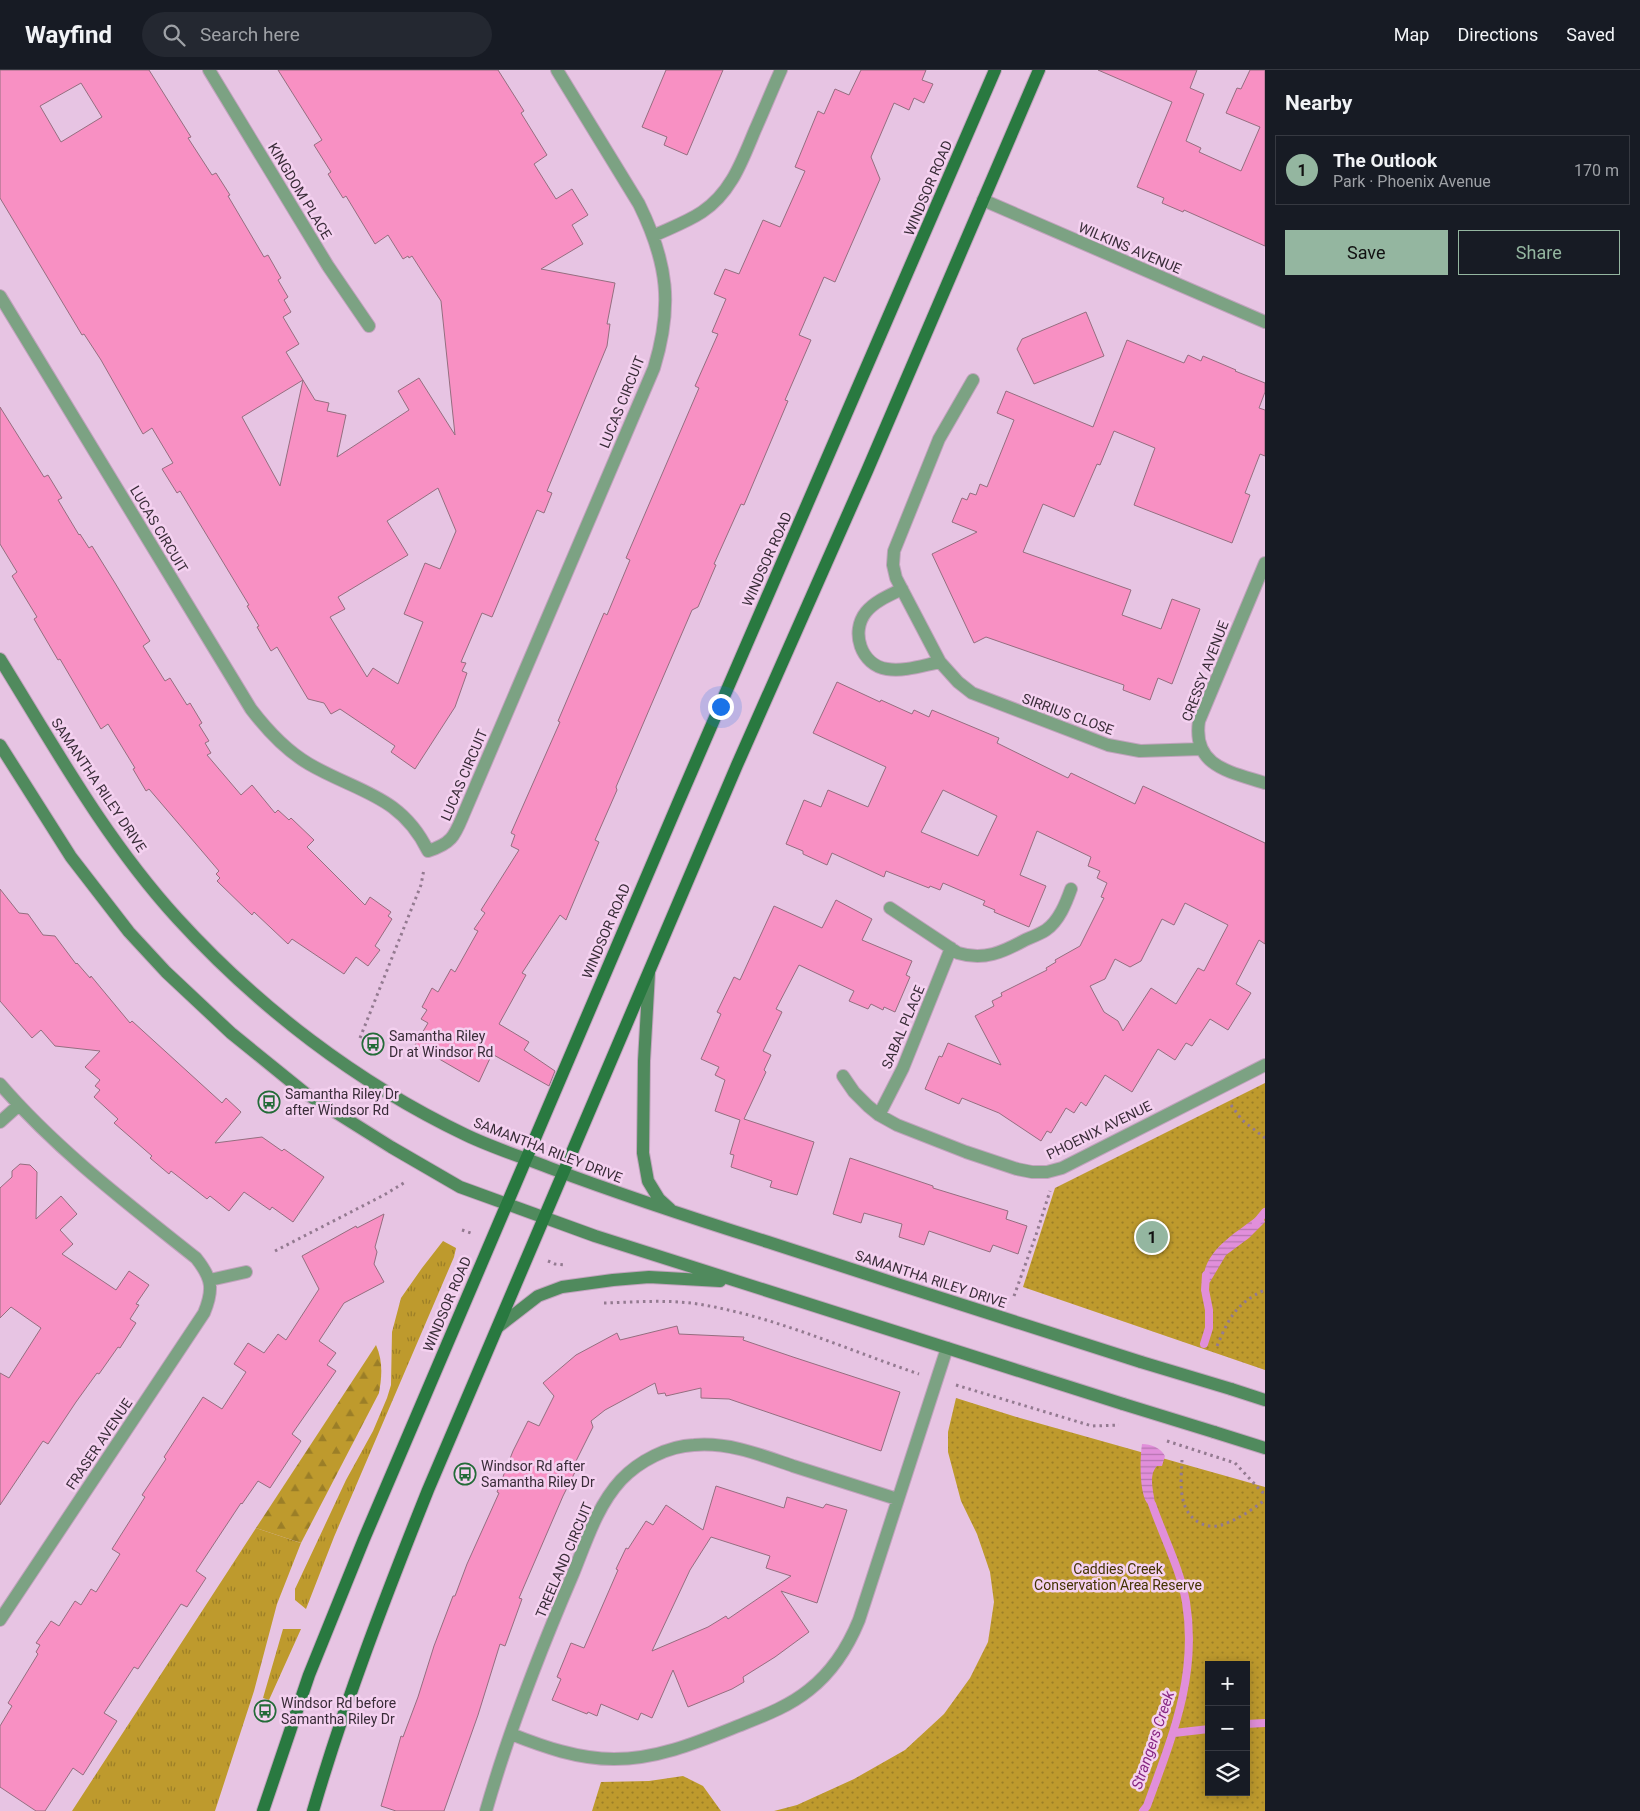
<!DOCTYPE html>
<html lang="en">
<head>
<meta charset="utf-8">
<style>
	body { margin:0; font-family:Roboto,sans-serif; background:#242831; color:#f1f3f6 }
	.controls { position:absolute; right:15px; bottom:15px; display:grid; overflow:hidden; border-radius:0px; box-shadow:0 2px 12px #0003 }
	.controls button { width:45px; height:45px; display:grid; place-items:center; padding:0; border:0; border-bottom:1px solid #363941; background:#171b24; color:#f1f3f6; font:25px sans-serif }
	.you { position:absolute; left:720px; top:636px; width:18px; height:18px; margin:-12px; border:4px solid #fff; border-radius:50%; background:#1a73e8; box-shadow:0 0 0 8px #1a73e833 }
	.badge { display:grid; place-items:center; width:32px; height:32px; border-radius:50%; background:#94b6a0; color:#111; font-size:16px; font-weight:700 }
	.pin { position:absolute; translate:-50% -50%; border:2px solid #fff; box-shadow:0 1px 5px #0006 }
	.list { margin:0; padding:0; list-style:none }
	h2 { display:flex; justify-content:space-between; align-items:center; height:65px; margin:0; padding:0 20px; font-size:21px }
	h2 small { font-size:16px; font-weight:400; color:#9ea1a6 }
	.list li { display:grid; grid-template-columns:32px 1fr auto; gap:15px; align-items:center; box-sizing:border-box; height:70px; margin:0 10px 10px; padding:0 10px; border:1px solid #363941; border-radius:0px }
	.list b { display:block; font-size:19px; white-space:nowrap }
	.list p { margin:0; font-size:16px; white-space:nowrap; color:#9ea1a6 }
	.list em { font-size:16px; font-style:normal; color:#9ea1a6 }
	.actions { display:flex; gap:10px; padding:15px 20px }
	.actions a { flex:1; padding:11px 0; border:1px solid #94b6a0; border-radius:0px; text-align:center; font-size:18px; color:#94b6a0 }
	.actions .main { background:#94b6a0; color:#111 }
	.icon { flex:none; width:28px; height:28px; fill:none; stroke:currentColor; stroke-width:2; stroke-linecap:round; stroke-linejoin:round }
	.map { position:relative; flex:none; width:1265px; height:1741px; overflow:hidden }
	header { display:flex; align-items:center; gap:30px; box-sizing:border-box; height:70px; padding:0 25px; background:#171b24; border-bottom:1px solid #363941 }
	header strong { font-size:24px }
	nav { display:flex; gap:28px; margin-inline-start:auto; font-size:18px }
	.search { width:350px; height:45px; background:#242831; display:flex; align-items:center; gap:12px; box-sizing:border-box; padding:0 18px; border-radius:28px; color:#9ea1a6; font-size:19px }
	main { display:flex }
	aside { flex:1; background:#171b24 }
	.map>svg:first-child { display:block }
</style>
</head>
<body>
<header>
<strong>Wayfind</strong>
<div class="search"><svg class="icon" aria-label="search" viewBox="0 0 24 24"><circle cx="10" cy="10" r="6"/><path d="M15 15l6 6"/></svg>Search here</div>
<nav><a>Map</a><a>Directions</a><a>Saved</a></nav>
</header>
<main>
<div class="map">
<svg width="1265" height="1741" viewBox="0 0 1265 1741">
	<defs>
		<pattern id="grass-tufts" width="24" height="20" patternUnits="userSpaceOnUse" patternTransform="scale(1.25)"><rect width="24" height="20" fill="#be9a2d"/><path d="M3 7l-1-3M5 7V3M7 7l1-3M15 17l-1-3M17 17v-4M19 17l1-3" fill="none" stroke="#9b7e27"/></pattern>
		<pattern id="forest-firs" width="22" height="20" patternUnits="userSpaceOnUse" patternTransform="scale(1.25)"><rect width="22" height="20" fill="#be9a2d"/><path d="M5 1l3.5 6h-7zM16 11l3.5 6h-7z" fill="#9b7e27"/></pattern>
		<pattern id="park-dots" width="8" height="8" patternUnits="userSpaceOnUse" patternTransform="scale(1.25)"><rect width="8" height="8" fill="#be9a2d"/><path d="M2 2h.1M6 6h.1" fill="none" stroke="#9b7e27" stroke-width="1.8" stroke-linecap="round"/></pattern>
		<pattern id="water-rules" width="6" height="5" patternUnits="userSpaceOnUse" patternTransform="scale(1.25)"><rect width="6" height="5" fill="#e18fda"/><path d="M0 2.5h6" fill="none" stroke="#b775b2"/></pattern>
	</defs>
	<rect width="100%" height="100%" fill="#e7c4e3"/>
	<path fill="url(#grass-tufts)" d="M443 1171 456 1178 454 1187 334 1467 306 1539 295 1530V1519L346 1410 373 1361 387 1328 391 1315 392 1262 401 1228 422 1198Z
		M256 1458 301 1473 277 1534 254 1621 215 1741H72Z
		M283 1559H301L269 1630 263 1628Z"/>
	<path fill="url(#forest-firs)" d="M376 1275C383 1291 382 1306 379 1323L301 1473 256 1458Z"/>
	<path fill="url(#park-dots)" fill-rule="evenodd" d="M1265 1013V1300L1023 1217 1055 1118Z
		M956 1328 1020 1348 1265 1417V1741H774L797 1735 854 1709 905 1680 944 1644 970 1608 988 1572 994 1532 990 1502 977 1464 961 1431 948 1382V1362ZM1209 1595H1246V1722H1209Z
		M683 1706 703 1716 721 1741H592L601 1712 649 1711Z"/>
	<path fill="url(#water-rules)" d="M1259 1145 1262 1146 1265 1152 1249 1168 1226 1185 1210 1212 1203 1216C1201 1181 1235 1164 1259 1145Z
		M1142 1374C1151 1374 1161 1378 1165 1386L1162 1396H1157C1146 1408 1157 1428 1155 1442 1153 1439 1150 1436 1147 1433 1139 1421 1140 1388 1142 1374Z"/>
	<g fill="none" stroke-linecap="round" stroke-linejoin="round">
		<path stroke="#e18fda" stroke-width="8" d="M1256 1153 1265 1142
			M1204 1274 1209 1258V1240L1205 1220 1206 1205
			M1246 1654 1265 1653
			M1174 1663 1209 1659
			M1143 1741 1147 1736C1172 1667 1198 1606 1186 1532 1180 1498 1163 1466 1152 1434"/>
	</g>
	<path fill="#f890c3" stroke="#956e80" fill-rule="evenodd" d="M0 0H149L191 67 188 68 212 105 216 103 230 125 228 126 264 187 268 185 281 208 278 210 288 227 284 230 291 242 283 247 299 274 286 282 315 330 329 333 327 341 346 345 337 387 409 340 398 321 419 308 455 365 441 231 412 186 409 188 408 186 403 189 388 165 375 174 346 126 343 128 328 104 331 102 314 75 322 70 278 0H498L524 41 521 43 547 85 534 94 556 129 572 119 588 145 572 155 583 174 541 199 615 213 607 254H610L607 276 547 421 552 423 544 443 537 440 492 547 482 543 461 592 466 593 462 601 467 603 455 637 415 699 391 682 395 676 340 639 331 644 324 633 308 629 277 577 271 581 257 557 259 556 247 536 249 535 180 421 177 423 162 399 173 393 152 358 143 364 101 290 84 264 82 265 0 128ZM81 13 102 47 61 72 40 36ZM303 310 280 416 242 347ZM438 418 456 461 440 499 425 493 404 544 423 552 398 614 373 598 367 607 330 547 345 539 338 527 408 485 387 451Z
		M666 0H723L687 85 664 75 667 67 642 57Z
		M861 0H926L922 10 933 14 924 33 914 28 909 40 894 33 871 87 880 109 835 212 824 207 799 265 811 270 785 330 788 331 744 435 741 434 714 494 716 495 698 537 692 540 664 605 616 717 617 720 595 770 599 772 566 850 560 845 522 903 526 905 499 954 529 972 524 980 555 1001 549 1016 492 984 479 1012 415 975 428 953 421 949 427 940 422 937 432 918 438 922 451 899 455 902 478 861 474 859 485 843 481 840 519 780 511 776 515 765 511 763 560 652 558 651 604 543 607 545 630 490 626 488 699 318 695 316 718 264 712 262 726 229 714 224 725 199 739 204 763 150 780 157 805 101 795 97 818 41 824 44 835 19 849 25Z
		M1098 0H1197L1190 18 1204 24 1186 71 1201 78 1199 82 1241 101 1260 57 1226 43 1237 18 1241 19 1250 0H1265V176L1184 140 1183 142 1162 133 1164 128 1137 117 1172 32Z
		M1086 242 1104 286 1034 314 1017 279 1022 269Z
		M1127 270 1184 293 1188 285 1201 291 1203 286 1236 300 1235 301 1265 313V322L1259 338 1265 340V386L1260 384 1245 423 1250 425 1232 473 1134 435 1155 378 1114 361 1100 395 1097 394 1074 447 1043 434 1023 482 1131 520 1122 545 1161 559 1172 529 1200 539 1172 614 1158 608 1150 630 1123 620 1124 615 986 567 974 573 932 484 977 462 952 452 962 428 967 430 970 423 976 425 980 414 987 417 1014 350 997 343 1006 321 1093 357Z
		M0 337 44 407 48 405 62 428 58 430 79 465 80 464 89 478 92 476 115 513 150 571 143 576 165 611 170 608 187 635 190 633 202 653 199 655 209 671 205 673 211 683 207 685 241 725 252 715 275 743 278 740 289 750 291 748 314 770 307 777 365 835 370 827 391 842 388 846 392 849 375 876 380 880 368 896 356 887 344 904 292 869 288 874 254 842 252 845 217 811 220 808 216 804 219 801 149 719 146 721 133 699 135 698 108 654 101 659 60 589 58 590 34 549 37 547 12 506 17 502 0 474Z
		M837 612 880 632 881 630 912 644 914 640 929 647 932 640 999 668 997 673 1068 708 1071 703 1135 734 1143 716 1265 773V874L1259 870 1236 914 1251 923 1228 960 1210 949 1192 976 1186 973 1175 990 1158 979 1132 1022 1105 1005 1086 1036 1081 1032 1074 1043 1066 1038 1051 1063 1047 1061 1041 1071 999 1043 962 1028 959 1034 925 1019 939 986 942 987 948 973 1001 995 975 946 994 936 992 931 1002 926 1001 923 1047 900 1046 898 1056 892 1055 890 1080 876 1104 828 1101 827 1107 813 1097 808 1100 801 1088 796 1091 787 1037 761 1020 805 1046 816 1029 857 994 842 995 840 983 835 985 831 943 813 940 820 930 816 929 818 886 801 884 807 832 783 827 795 803 784V781L786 774 804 730 821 737 828 720 868 737 886 697 813 663ZM943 720 997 746 978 786 921 762ZM1185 833 1228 855 1204 901 1198 898 1176 934 1151 918 1123 961 1118 951 1104 942 1090 916 1105 909 1115 889 1130 897 1141 891 1162 849 1174 855Z
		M0 819 19 843 28 844 43 865 55 866 76 894 77 893 90 908 91 906 130 953 132 951 222 1033 226 1028 241 1042 215 1073 262 1067 282 1081 284 1079 324 1107 293 1152 272 1137 270 1140 244 1122 229 1141 210 1126 207 1129 171 1101 169 1104 150 1088 152 1086 114 1053 118 1049 94 1027 100 1020 95 1016 100 1010 85 997 100 981 55 976 41 960 32 968 0 931Z
		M836 830 872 849 862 870 912 891 906 905 910 907 895 942 884 937 883 940 871 934 868 939 849 931 854 921 799 895 776 939 782 942 763 981 771 985 764 1000 766 1002 744 1049 814 1072 797 1125 770 1117 772 1111 731 1097 734 1085 730 1084 740 1050 715 1041 725 1010 715 1005 719 997 701 989 721 944 717 942 734 907 740 910 774 836 822 858Z
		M850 1088 933 1116V1118L1008 1141 1006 1149 1027 1156 1018 1184 993 1175 990 1182 929 1161 924 1175 899 1167 902 1154 864 1143 861 1153 833 1144Z
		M20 1094 30 1095 37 1102 36 1149 61 1126 77 1144 60 1160 73 1174 62 1184 116 1220 129 1201 149 1215 136 1234 139 1235 130 1249 136 1253 120 1278 118 1277 99 1304 97 1303 76 1332 48 1374 43 1371 0 1435V1303L9 1308 41 1258 11 1237 0 1248V1118L12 1107V1101Z
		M384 1144 375 1177 377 1182 374 1194 384 1212 344 1233 319 1271 336 1283 327 1295 336 1301 292 1364 301 1371 270 1418 258 1411 242 1434 241 1433 196 1501 206 1508 187 1537 181 1534 138 1599 134 1597 104 1643 117 1651 83 1705 73 1698 45 1741H36L0 1717V1656L12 1636 8 1633 38 1584 36 1582 40 1575 36 1573 51 1551 59 1556 75 1531 81 1535 91 1519 96 1522 120 1484 112 1479 145 1427 142 1425 166 1389 164 1387 203 1327 222 1339 246 1302 234 1294 248 1273 264 1283 278 1264 286 1270 319 1219 302 1186 356 1156 357 1158Z
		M677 1256 679 1264 744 1267 743 1270 793 1287 900 1322 881 1381 729 1329 701 1328V1318L666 1326 665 1323 658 1324 655 1313 605 1340 591 1351 593 1357 574 1395 578 1396 563 1426 519 1528 522 1529 505 1576 500 1574 478 1645 444 1741H396L381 1736 401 1666 403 1667 418 1627 434 1576 453 1526H455L467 1494 499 1423 497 1422 513 1381 528 1351 539 1356 554 1326 543 1313 576 1285 617 1263 620 1270Z
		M716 1416 784 1438 787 1427 823 1438 826 1434 847 1440 817 1533 781 1521 809 1562 775 1587 743 1607 744 1612 732 1619 688 1637 673 1600 652 1648 641 1643 638 1650 601 1634 597 1646 588 1642 587 1644 552 1630 561 1609 557 1607 571 1573 584 1578 618 1500 616 1499 626 1478 628 1479 646 1451 653 1455 666 1435 703 1460ZM711 1467 770 1486 766 1498 791 1506 728 1549 726 1546 708 1557 652 1581 690 1500Z"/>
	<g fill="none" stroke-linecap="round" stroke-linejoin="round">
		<g stroke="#c1a3bd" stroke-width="14">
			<path id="street" d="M209 0 328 196 369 256
				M983 130 1265 252
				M653 166C670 158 687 152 702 142 731 123 742 91 755 60 764 40 772 20 781 0
				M0 226 251 639C267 660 285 680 309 694 357 722 401 725 428 781 454 773 455 764 465 741L654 298C673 236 668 193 639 134L557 0
				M973 310 939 369 894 481 893 495 896 508 940 592 958 612 972 623 1108 675 1140 681 1201 679
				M1265 493 1199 651C1192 697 1231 702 1265 713
				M902 519C890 525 875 531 866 542 850 562 861 595 887 599 904 602 924 595 940 592
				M890 838 958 883C984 891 1003 882 1025 870 1032 867 1040 864 1046 860 1059 851 1066 833 1071 819
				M843 1006 854 1022 868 1036 879 1045 897 1055 966 1082 1017 1099 1032 1102H1047L1062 1098 1265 995
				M0 1014C57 1080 127 1133 196 1188 212 1208 214 1219 204 1243L0 1550
				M879 1045 903 998 951 878
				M0 1052 19 1035
				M210 1210 246 1202
				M511 1664C544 1677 578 1689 614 1689 658 1689 698 1672 738 1656 763 1646 788 1637 809 1620 832 1602 848 1577 859 1550L947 1278
				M486 1741C509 1660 540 1581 573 1504 586 1472 597 1436 621 1410 639 1391 668 1376 694 1375 729 1372 761 1385 793 1396 828 1407 863 1418 897 1429"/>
		</g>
		<g stroke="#c1a3bd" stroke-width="14">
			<path id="secondary" d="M0 589C55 678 106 770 177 848 258 937 357 1013 466 1065 493 1078 522 1087 550 1098 622 1125 695 1149 768 1172 892 1213 1017 1252 1141 1292
				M0 675 71 787 129 862 166 902 231 963 305 1023 391 1077 460 1117 595 1166 1123 1334
				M649 903 644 991 643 1083 648 1111 659 1129 670 1139
				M498 1257 538 1226 562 1217 613 1210 649 1207 720 1211
				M1231 1319 1265 1330
				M1214 1362 1265 1378"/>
		</g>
		<g stroke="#c1a3bd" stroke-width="14">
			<path id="primary" d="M263 1741 309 1605 364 1469 678 733 995 0
				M313 1741C345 1631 386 1525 428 1420L737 695 867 401 1039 0"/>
		</g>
		<path stroke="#937a90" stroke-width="3" stroke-dasharray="2.5 4" stroke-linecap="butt" d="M360 968 421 815 424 799
			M1231 1035 1242 1050 1265 1068
			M462 1160 474 1164
			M275 1181 384 1125 407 1111
			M548 1191 555 1194 566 1195
			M1014 1226 1036 1165 1050 1121
			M604 1233C637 1232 671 1229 704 1235 778 1248 848 1280 919 1304
			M1217 1276C1229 1248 1236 1233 1265 1220
			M956 1315 1092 1356 1119 1355
			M1182 1390C1181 1411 1177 1441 1200 1453 1210 1458 1219 1457 1229 1452 1242 1447 1254 1438 1265 1430
			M1235 1393 1262 1422 1265 1423"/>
		<use href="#street" stroke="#7ca283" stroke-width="12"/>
		<use href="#secondary" stroke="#508a5d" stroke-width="12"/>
		<use href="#primary" stroke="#297940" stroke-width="12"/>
		<g stroke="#c1a3bd" stroke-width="14" stroke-linecap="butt">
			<path id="secondary-bridge" d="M1141 1292 1231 1319
				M1123 1334 1214 1362"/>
		</g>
		<path stroke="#937a90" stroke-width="3" stroke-dasharray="2.5 4" stroke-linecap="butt" d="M1167 1371 1235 1393"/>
		<use href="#secondary-bridge" stroke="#508a5d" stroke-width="12"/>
	</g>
	<defs>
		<g id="bus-ring" transform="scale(1.125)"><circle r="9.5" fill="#f4d1f0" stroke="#236b38" stroke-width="1.5"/><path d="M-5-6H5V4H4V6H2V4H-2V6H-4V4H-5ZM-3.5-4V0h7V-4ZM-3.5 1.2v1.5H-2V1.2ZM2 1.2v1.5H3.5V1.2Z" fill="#236b38"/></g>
	</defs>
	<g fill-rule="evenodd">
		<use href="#bus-ring" x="373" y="974"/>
		<use href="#bus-ring" x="269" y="1032"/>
		<use href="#bus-ring" x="465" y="1404"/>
		<use href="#bus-ring" x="265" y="1641"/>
	</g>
	<g text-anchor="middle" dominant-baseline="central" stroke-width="5" stroke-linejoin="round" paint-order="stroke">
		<g font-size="14" fill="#392c38" stroke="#f4d1f0">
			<text transform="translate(928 118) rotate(-67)">WINDSOR ROAD</text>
			<text transform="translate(300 121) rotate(59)">KINGDOM PLACE</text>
			<text transform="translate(1130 178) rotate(23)">WILKINS AVENUE</text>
			<text transform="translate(622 332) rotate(-68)">LUCAS CIRCUIT</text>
			<text transform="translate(159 459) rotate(59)">LUCAS CIRCUIT</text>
			<text transform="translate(767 489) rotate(-66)">WINDSOR ROAD</text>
			<text transform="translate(1205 601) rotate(-69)">CRESSY AVENUE</text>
			<text transform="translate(1068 644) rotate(20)">SIRRIUS CLOSE</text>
			<text transform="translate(464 705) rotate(-67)">LUCAS CIRCUIT</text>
			<text transform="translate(99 715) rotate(56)">SAMANTHA RILEY DRIVE</text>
			<text transform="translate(606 861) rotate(-67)">WINDSOR ROAD</text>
			<text transform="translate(903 957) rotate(-67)">SABAL PLACE</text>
			<text transform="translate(1099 1060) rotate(-26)">PHOENIX AVENUE</text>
			<text transform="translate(548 1080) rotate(21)">SAMANTHA RILEY DRIVE</text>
			<text transform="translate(931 1209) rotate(18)">SAMANTHA RILEY DRIVE</text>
			<text transform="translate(447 1234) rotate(-67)">WINDSOR ROAD</text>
			<text transform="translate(99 1374) rotate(-56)">FRASER AVENUE</text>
			<text transform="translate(564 1490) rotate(-67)">TREELAND CIRCUIT</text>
		</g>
		<g font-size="14" fill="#392c38" stroke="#f4d1f0" text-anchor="start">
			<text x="389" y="966">Samantha Riley<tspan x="389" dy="16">Dr at Windsor Rd</tspan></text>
			<text x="285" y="1024">Samantha Riley Dr<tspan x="285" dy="16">after Windsor Rd</tspan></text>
			<text x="481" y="1396">Windsor Rd after<tspan x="481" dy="16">Samantha Riley Dr</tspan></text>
			<text x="281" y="1633">Windsor Rd before<tspan x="281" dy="16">Samantha Riley Dr</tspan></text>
		</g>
		<g font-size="14" fill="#433301" stroke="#f4d1f0">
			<text x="1118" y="1499">Caddies Creek<tspan x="1118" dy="16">Conservation Area Reserve</tspan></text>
		</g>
		<g font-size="15" font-style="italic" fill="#882883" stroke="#f4d1f0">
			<text transform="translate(1153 1670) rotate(-71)">Strangers Creek</text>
		</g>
	</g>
</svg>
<div class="controls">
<button>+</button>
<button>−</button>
<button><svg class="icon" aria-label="layers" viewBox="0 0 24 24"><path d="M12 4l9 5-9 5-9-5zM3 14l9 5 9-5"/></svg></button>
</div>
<div class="you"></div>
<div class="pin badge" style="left:1152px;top:1167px">1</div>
</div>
<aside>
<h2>Nearby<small></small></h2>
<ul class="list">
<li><span class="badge">1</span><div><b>The Outlook</b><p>Park · Phoenix Avenue</p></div><em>170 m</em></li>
</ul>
<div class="actions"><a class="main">Save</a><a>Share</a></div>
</aside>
</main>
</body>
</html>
